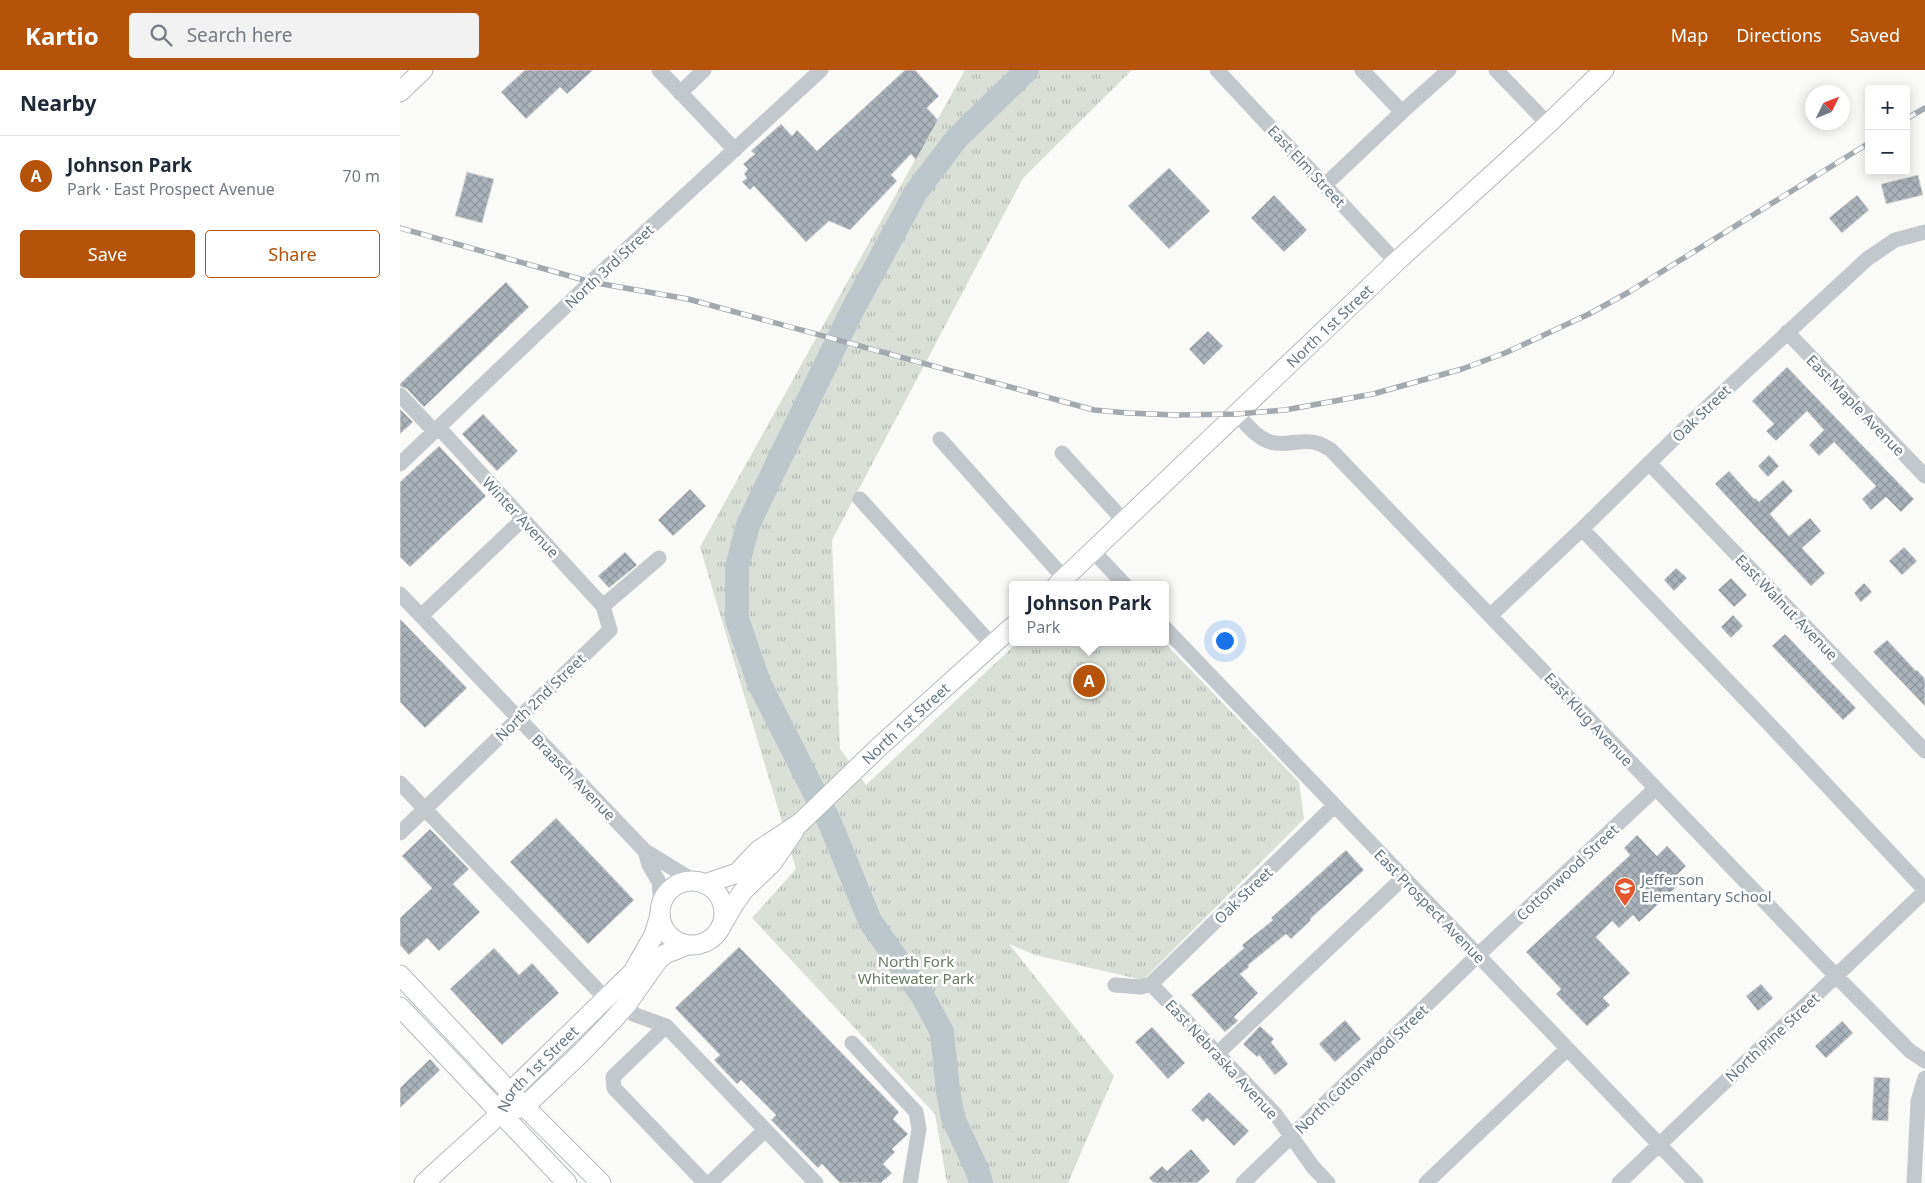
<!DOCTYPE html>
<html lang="en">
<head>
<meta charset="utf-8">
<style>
	body { margin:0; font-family:"Noto Sans",sans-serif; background:#f2f2f3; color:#1f2937 }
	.controls { position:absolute; right:15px; top:15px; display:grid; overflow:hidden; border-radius:5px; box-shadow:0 2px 12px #0003 }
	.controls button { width:45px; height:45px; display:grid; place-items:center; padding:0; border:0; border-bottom:1px solid #e0e1e3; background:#fff; color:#1f2937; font:25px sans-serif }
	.compass { position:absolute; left:1405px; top:15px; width:45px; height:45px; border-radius:50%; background:#fff; box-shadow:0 2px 12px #0003; rotate:47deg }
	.you { position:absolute; left:824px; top:570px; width:18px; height:18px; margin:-12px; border:4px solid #fff; border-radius:50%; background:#1a73e8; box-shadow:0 0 0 8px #1a73e833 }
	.badge { display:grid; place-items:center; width:32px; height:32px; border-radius:50%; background:#b45309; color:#fff; font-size:16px; font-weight:700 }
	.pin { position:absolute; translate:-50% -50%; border:2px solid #fff; box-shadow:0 1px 5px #0006 }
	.popup { position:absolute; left:609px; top:511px; width:160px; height:65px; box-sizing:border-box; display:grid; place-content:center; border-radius:5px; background:#fff; filter:drop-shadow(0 1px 4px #0005); font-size:16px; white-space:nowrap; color:#747a83 }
	.popup b { font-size:19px; color:#1f2937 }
	.popup::after { content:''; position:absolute; left:50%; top:100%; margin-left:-10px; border:10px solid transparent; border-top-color:#fff }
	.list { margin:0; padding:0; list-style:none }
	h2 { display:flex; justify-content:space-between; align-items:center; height:65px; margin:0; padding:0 20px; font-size:21px }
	h2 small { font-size:16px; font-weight:400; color:#747a83 }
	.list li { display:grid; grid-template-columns:32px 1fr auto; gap:15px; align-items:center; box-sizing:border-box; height:80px; padding:0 20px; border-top:1px solid #e0e1e3 }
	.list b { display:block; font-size:19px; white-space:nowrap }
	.list p { margin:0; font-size:16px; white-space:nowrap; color:#747a83 }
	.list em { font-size:16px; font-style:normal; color:#747a83 }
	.actions { display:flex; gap:10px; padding:15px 20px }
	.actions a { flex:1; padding:11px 0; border:1px solid #b45309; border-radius:5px; text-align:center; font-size:18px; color:#b45309 }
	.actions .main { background:#b45309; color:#fff }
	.icon { flex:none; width:28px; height:28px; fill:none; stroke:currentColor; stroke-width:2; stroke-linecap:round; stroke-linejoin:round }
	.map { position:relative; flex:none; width:1525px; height:1113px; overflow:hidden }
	header { display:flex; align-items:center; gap:30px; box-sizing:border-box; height:70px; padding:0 25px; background:#b45309; color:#fff }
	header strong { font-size:24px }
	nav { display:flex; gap:28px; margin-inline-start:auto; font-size:18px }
	.search { width:350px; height:45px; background:#f2f2f3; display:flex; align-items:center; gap:12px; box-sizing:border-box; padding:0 18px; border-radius:5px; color:#747a83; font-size:19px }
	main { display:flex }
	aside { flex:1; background:#fff }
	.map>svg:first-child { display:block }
</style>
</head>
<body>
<header>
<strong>Kartio</strong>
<div class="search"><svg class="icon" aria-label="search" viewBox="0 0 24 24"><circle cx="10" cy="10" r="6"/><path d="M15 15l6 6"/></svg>Search here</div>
<nav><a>Map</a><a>Directions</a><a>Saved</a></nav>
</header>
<main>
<aside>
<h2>Nearby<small></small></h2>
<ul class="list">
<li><span class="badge">A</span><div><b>Johnson Park</b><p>Park · East Prospect Avenue</p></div><em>70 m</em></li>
</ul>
<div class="actions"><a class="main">Save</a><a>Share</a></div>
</aside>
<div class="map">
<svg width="1525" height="1113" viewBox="0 0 1525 1113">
	<defs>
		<pattern id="grass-tufts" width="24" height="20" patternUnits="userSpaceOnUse" patternTransform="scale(1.25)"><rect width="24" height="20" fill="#dadfd7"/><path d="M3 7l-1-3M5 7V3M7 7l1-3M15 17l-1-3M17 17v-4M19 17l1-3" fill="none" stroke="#b4b9b4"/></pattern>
		<pattern id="building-cross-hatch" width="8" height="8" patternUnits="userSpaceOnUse" patternTransform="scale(1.25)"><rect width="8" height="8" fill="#aab3b9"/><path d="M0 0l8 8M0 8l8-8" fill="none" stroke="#8e969c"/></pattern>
	</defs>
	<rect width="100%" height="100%" fill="#fafaf8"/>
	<path fill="url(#grass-tufts)" d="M565 0H732L623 108 432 470 440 679 466 715 618 572H764L899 712 904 749 743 910 635 885 609 874 714 1006 668 1113H547L535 1044 352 848 396 799 300 477Z"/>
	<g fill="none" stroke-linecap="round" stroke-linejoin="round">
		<path stroke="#bbc7cb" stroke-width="24" d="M581 1113 578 1102 553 1048 548 1021 542 962 522 925 470 851 430 753 359 613 337 549V497L348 455 377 394 453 239 516 122 557 68 627 0"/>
	</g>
	<path fill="url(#building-cross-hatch)" stroke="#dcdcda" d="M125 0H193L167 24 160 17 126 49 101 22Z
		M505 0H515L539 26 527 38 538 50 516 90 511 84 491 105 497 111 450 160 429 151 406 172 354 116 350 120 342 112 347 108 344 104 348 99 343 94 355 84 351 81 381 54 392 66 397 60 417 81Z
		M769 98 810 141 769 179 728 136Z
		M67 102 94 109 82 153 55 146Z
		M1518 105 1523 125 1486 134 1481 114Z
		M874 125 907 160 884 182 851 148Z
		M1457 125 1469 140 1442 163 1429 148Z
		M106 212 129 237 24 337 7 319 0 316V314Z
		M808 261 823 276 804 295 789 279Z
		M1387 297 1514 429 1501 442 1486 427 1471 440 1462 429 1476 416 1434 372 1419 386 1409 375 1424 360 1407 341 1376 371 1366 361 1374 354 1352 331Z
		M0 339 13 352 0 364Z
		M83 344 118 381 97 401 62 364Z
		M39 376 86 426 10 497 0 487V412Z
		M1369 385 1379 396 1368 407 1358 396Z
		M1329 401 1354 429 1355 428 1359 432 1383 410 1393 421 1370 444 1389 466 1410 448 1421 461 1402 478 1425 503 1411 516 1315 414Z
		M290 419 306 436 273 466 258 450Z
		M1504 477 1517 491 1502 505 1489 491Z
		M225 482 237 495 209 518 198 506Z
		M1276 498 1287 508 1274 521 1264 510Z
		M1331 508 1347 525 1334 537 1318 520Z
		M1464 513 1472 522 1461 532 1454 523Z
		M1333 545 1343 556 1331 568 1321 557Z
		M0 549 67 618 25 658 0 632Z
		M1385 564 1456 638 1443 650 1372 576Z
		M1487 570 1516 601 1517 600 1525 609V636L1473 582Z
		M156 748 234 830 188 874 110 792Z
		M30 759 69 799 53 814 80 842 39 881 27 868 9 885 0 875V848L32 818 2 786Z
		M1237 765 1257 786 1267 776 1286 796 1274 808 1280 814 1239 852 1233 845 1219 858 1212 851 1196 867 1230 903 1203 928 1210 935 1187 956 1156 924 1161 919 1126 882 1230 785 1224 778Z
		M946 780 964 800 910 849 911 850 891 869 886 864 848 895 849 897 840 904 858 923 834 947 838 951 825 962 791 925 844 878 842 875 873 850 871 848Z
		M339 877 499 1042 493 1049 508 1064 492 1079 495 1082 483 1094 492 1103 481 1113H440L422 1094 418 1098 371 1050 376 1045 341 1010 337 1014 314 990 320 985 275 938Z
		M94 878 119 905 132 893 159 923 102 975 50 919Z
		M1361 914 1373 928 1358 941 1346 926Z
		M945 950 961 969 935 992 919 974Z
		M1442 951 1453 963 1426 988 1415 976Z
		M860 956 874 969 871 972 888 994 875 1005 859 985 857 987 843 974Z
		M752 957 785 993 768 1009 735 972Z
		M30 989 40 1000 0 1038V1018Z
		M1474 1007 1490 1008 1488 1051 1472 1050Z
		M809 1022 849 1061 834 1076 807 1048 803 1052 791 1040Z
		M791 1079 810 1101 797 1113H754L749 1108 762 1096 767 1101Z"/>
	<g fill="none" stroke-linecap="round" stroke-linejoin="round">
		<g stroke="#b5babe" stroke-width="21">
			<g id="major">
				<path d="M0 22 23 0"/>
				<path id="s1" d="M657 515 996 192 1148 54 1204 0"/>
				<circle cx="292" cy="843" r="32"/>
				<path id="s2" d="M305 814 337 803 359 780 400 753 480 676 613 556"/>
				<path d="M323 853 334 834 344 820 372 793 394 761"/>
				<path d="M0 905 110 1022 201 1113"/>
				<path d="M0 937 167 1113"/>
				<path d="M113 1040 125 1036 181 983 212 951 227 934 258 890 265 884 288 875"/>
				<path id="s3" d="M24 1113 100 1044 110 1022 233 902 254 865 260 845"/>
			</g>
		</g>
		<path stroke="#c3c8cc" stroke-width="15" d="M259 0 335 80
			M817 0 996 192
			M962 0 1002 42
			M1096 0 1148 54
			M280 23 304 0
			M925 115 1002 42 1049 0
			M1387 262 1525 406
			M0 325 35 362
			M837 344C846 354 856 367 870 372 885 377 902 368 917 373 922 374 927 378 931 380L1437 907 1510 981 1525 991
			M540 369 664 508
			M662 383 724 451
			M1249 393 1525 681
			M0 394 191 212 421 0
			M460 429 592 575
			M1182 459 1372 657 1525 820
			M693 481 725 515
			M0 524 245 781 294 811
			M203 536 259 488
			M1091 545 1182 459 1289 354 1467 189 1495 170 1525 162
			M21 546 123 449
			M765 558 1296 1113
			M0 713 207 930
			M0 763 210 560 203 536 39 358
			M245 781 249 795 259 812 261 834
			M751 914 876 1045 913 1097 928 1113
			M715 915 741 917 751 914 934 736
			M227 934 233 944 266 956 416 1113
			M266 956 213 1007 214 1018 305 1113
			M452 973 516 1042 519 1059 510 1113
			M818 983 1003 808
			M310 1113 365 1060
			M843 1113 1078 885 1255 719
			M1026 1113 1167 979
			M1219 1113 1525 821
			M1514 1113 1518 1031 1525 1008"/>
		<use href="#major" stroke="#fff" stroke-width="19"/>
		<g stroke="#a2aab0" stroke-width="5.5">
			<path id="rail" d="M1506 49 1525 38
				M0 158 191 212 288 229 694 340 728 343 775 345 837 344 885 340 973 324 1062 299 1105 283 1189 244 1229 222 1469 73"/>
		</g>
		<use href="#rail" stroke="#fff" stroke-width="4" stroke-dasharray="11" stroke-linecap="butt"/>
	</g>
	<defs>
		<g id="school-pin" transform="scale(1.125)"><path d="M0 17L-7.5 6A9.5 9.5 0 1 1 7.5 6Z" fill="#e4572e" stroke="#fff"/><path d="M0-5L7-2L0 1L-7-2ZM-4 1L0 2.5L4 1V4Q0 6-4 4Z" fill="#fff"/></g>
	</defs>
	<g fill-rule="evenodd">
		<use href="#school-pin" x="1225" y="818"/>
	</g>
	<g text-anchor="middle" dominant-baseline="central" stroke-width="5" stroke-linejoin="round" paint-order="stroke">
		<g font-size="15" fill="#657683" stroke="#fff">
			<text transform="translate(907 96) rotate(47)">East Elm Street</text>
			<text transform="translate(209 196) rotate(-43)">North 3rd Street</text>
			<text stroke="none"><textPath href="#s1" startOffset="376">North 1st Street</textPath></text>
			<text transform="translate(1456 335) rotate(46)">East Maple Avenue</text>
			<text transform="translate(1301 343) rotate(-44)">Oak Street</text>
			<text transform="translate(121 447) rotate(47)">Winter Avenue</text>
			<text transform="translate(1387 537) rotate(46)">East Walnut Avenue</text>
			<text transform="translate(140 627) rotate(-44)">North 2nd Street</text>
			<text transform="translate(1189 649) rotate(47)">East Klug Avenue</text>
			<text stroke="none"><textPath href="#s2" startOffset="260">North 1st Street</textPath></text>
			<text transform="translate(174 707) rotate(46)">Braasch Avenue</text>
			<text transform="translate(1167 802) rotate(-43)">Cottonwood Street</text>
			<text transform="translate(843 825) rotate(-44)">Oak Street</text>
			<text transform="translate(1030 836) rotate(46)">East Prospect Avenue</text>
			<text transform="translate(1372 967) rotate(-43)">North Pine Street</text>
			<text transform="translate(822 989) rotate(47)">East Nebraska Avenue</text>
			<text stroke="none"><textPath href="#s3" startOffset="162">North 1st Street</textPath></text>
			<text transform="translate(961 999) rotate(-44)">North Cottonwood Street</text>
		</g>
		<g font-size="15" fill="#657683" stroke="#fff" text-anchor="start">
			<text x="1241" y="809">Jefferson<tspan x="1241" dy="17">Elementary School</tspan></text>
		</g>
		<g font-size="15" fill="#687a64" stroke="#fff">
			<text x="516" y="891">North Fork<tspan x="516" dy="17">Whitewater Park</tspan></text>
		</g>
	</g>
</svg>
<div class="controls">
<button>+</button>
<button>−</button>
</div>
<svg class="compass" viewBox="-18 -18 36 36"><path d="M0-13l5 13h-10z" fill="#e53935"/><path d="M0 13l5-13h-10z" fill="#747a83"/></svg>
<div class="you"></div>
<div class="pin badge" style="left:689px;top:611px">A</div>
<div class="popup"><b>Johnson Park</b>Park</div>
</div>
</main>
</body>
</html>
